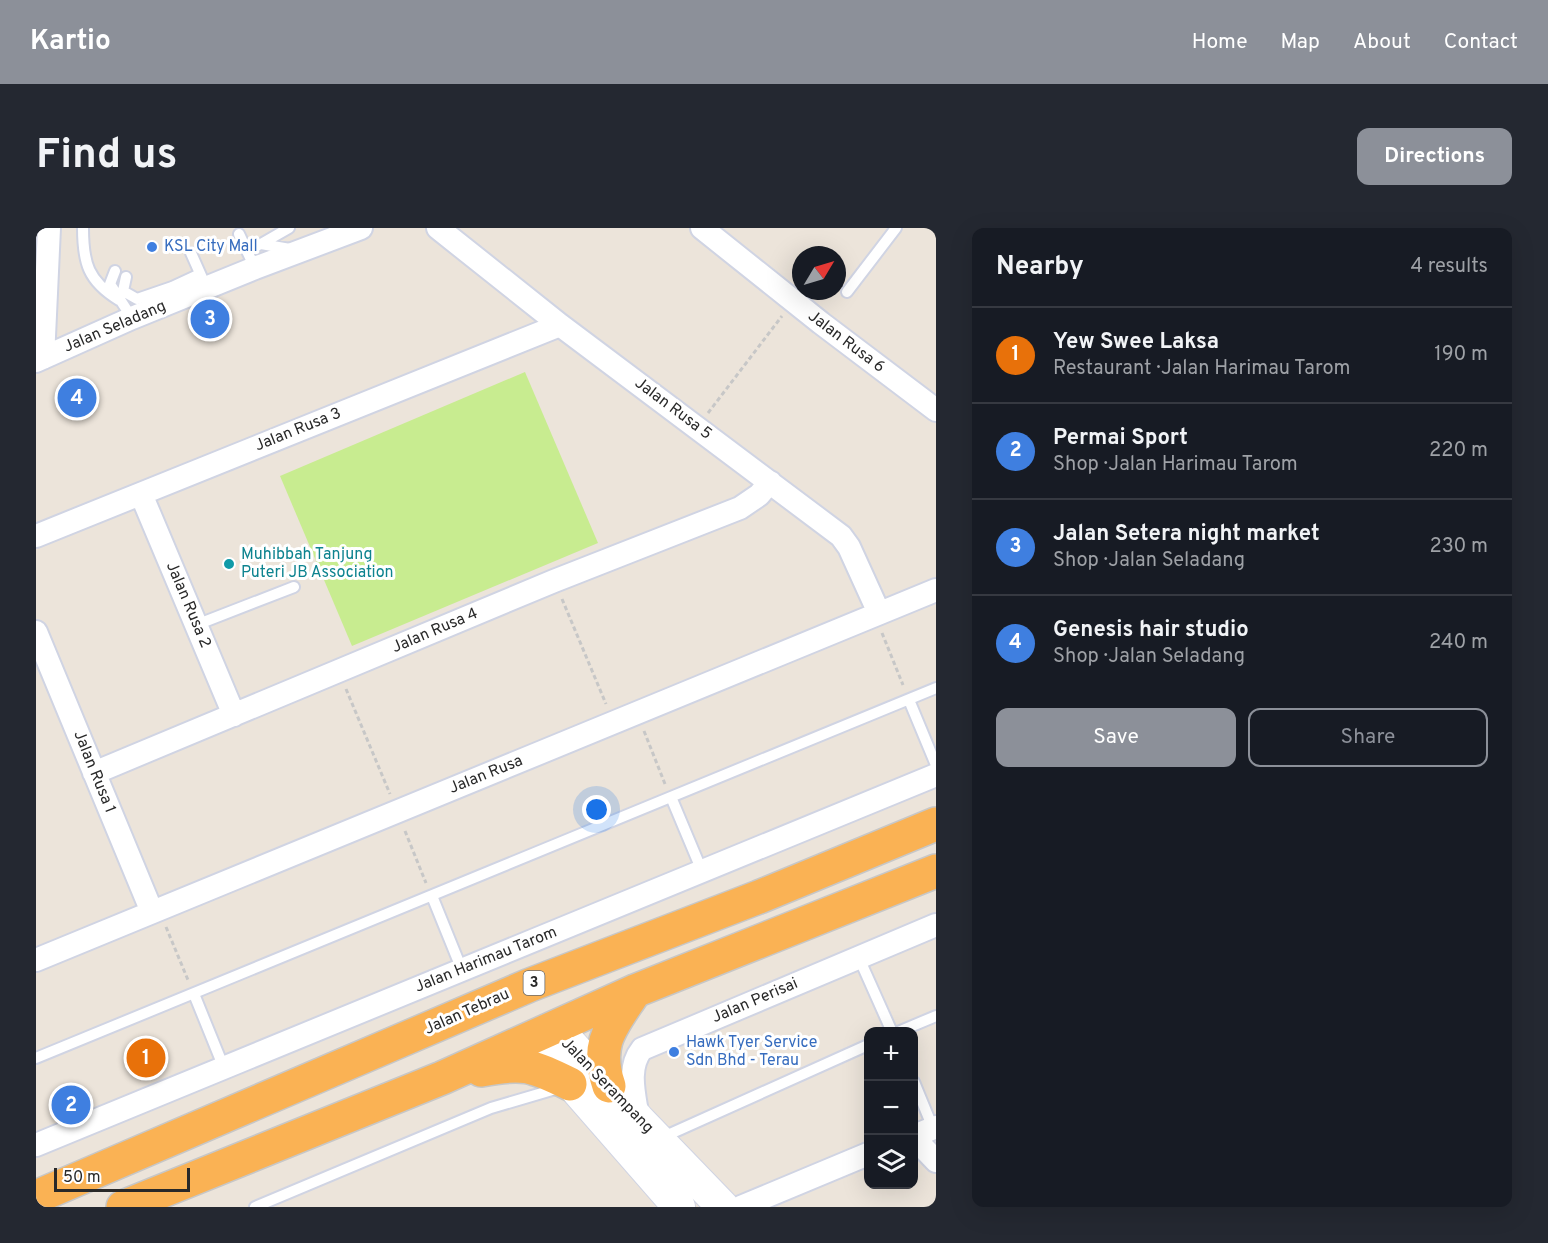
<!DOCTYPE html>
<html lang="en">
<head>
<meta charset="utf-8">
<style>
	body { margin:0; font-family:Overpass,sans-serif; background:#242831; color:#f1f3f6 }
	.controls { position:absolute; right:18px; bottom:18px; display:grid; overflow:hidden; border-radius:12px; box-shadow:0 6px 24px #0002 }
	.controls button { width:54px; height:54px; display:grid; place-items:center; padding:0; border:0; border-bottom:2px solid #363941; background:#171b24; color:#f1f3f6; font:30px sans-serif }
	.compass { position:absolute; left:756px; top:18px; width:54px; height:54px; border-radius:50%; background:#171b24; box-shadow:0 6px 24px #0002; rotate:52deg }
	.scale { position:absolute; left:18px; bottom:15px; width:136px; box-sizing:border-box; padding-left:6px; border:3px solid #292929; border-top:0; font-size:16px; line-height:21px; white-space:nowrap; color:#292929; -webkit-text-stroke:4px #fff; paint-order:stroke }
	.you { position:absolute; left:561px; top:582px; width:21px; height:21px; margin:-15px; border:4px solid #fff; border-radius:50%; background:#1a73e8; box-shadow:0 0 0 9px #1a73e833 }
	.badge { display:grid; place-items:center; width:39px; height:39px; border-radius:50%; background:#8c9099; color:#fff; font-size:20px; font-weight:700 }
	.pin { position:absolute; translate:-50% -50%; border:3px solid #fff; box-shadow:0 2px 6px #0006 }
	.list { margin:0; padding:0; list-style:none }
	h2 { display:flex; justify-content:space-between; align-items:center; height:78px; margin:0; padding:0 24px; font-size:26px }
	h2 small { font-size:20px; font-weight:400; color:#9ea1a6 }
	.list li { display:grid; grid-template-columns:39px 1fr auto; gap:18px; align-items:center; box-sizing:border-box; height:96px; padding:0 24px; border-top:2px solid #363941 }
	.list b { display:block; font-size:22px; white-space:nowrap }
	.list p { margin:0; font-size:20px; white-space:nowrap; color:#9ea1a6 }
	.list em { font-size:20px; font-style:normal; color:#9ea1a6 }
	.actions { display:flex; gap:12px; padding:18px 24px }
	.actions a { flex:1; padding:14px 0; border:2px solid #8c9099; border-radius:12px; text-align:center; font-size:21px; color:#8c9099 }
	.actions .main { background:#8c9099; color:#fff }
	.icon { flex:none; width:33px; height:33px; fill:none; stroke:currentColor; stroke-width:2; stroke-linecap:round; stroke-linejoin:round }
	.map { position:relative; flex:none; width:900px; height:979px; overflow:hidden; border-radius:12px }
	header { display:flex; align-items:center; gap:36px; box-sizing:border-box; height:84px; padding:0 30px; background:#8c9099; color:#fff }
	header strong { font-size:28px }
	nav { display:flex; gap:33px; margin-inline-start:auto; font-size:21px }
	.intro { display:flex; align-items:center; justify-content:space-between; box-sizing:border-box; height:144px; padding:0 36px }
	h1 { margin:0; font-size:42px }
	.button { padding:15px 27px; border-radius:12px; background:#8c9099; color:#fff; font-size:21px; font-weight:700 }
	main { display:flex; gap:36px; padding:0 36px }
	aside { flex:1; background:#171b24; border-radius:12px; box-shadow:0 6px 24px #0002 }
	.map>svg:first-child { display:block }
</style>
</head>
<body>
<header>
<strong>Kartio</strong>
<nav><a>Home</a><a>Map</a><a>About</a><a>Contact</a></nav>
</header>
<div class="intro"><h1>Find us</h1><a class="button">Directions</a></div>
<main>
<div class="map">
<svg width="900" height="979" viewBox="0 0 900 979">
	<rect width="100%" height="100%" fill="#ece4da"/>
	<path fill="#c8ec90" d="M489 144 562 315 316 418 244 248Z"/>
	<g fill="none" stroke-linecap="round" stroke-linejoin="round">
		<g stroke="#d0d4e3" stroke-width="14">
			<path id="service" d="M47 0C47 35 52 53 83 72
				M203 6 219 40
				M225 16 253 0
				M211 22 225 16 254 21
				M155 25 167 52
				M79 43 74 56 96 90
				M90 49 87 63 101 71 136 59 164 46
				M811 64 860 0
				M160 397 258 359
				M873 472 900 537
				M635 569 666 643
				M396 668 426 742
				M823 730 856 804
				M158 766 188 840
				M862 804 900 788
				M0 830 900 460
				M878 854 897 900
				M625 910 832 817
				M219 979 455 880 523 860"/>
		</g>
		<g stroke="#d0d4e3" stroke-width="26">
			<path id="minor" d="M402 0 524 97 805 308 813 319 843 385
				M666 0 785 95 900 182
				M7 130 13 0
				M0 133 96 90 219 40 325 0
				M105 266 198 487
				M0 308 524 97
				M0 404 116 684
				M58 545 518 353 704 280 723 267 734 254
				M0 732 900 362
				M602 891C599 868 590 841 606 821L900 697
				M878 908 900 899
				M878 910 900 933
				M0 917 900 547
				M705 979 832 926"/>
		</g>
		<g stroke="#d0d4e3" stroke-width="34">
			<path id="secondary" d="M643 979 512 829 508 817 510 803 532 813 602 891 687 979"/>
		</g>
		<g stroke="#c7c7c7" stroke-width="36">
			<path id="trunk" d="M445 842C488 834 495 837 534 856
				M573 858C558 815 576 798 599 763
				M0 969 494 757 723 669 900 596
				M87 979 406 850 599 763 900 643"/>
		</g>
		<path stroke="#c7c7c7" stroke-width="3" stroke-dasharray="4.5 3" stroke-linecap="butt" d="M672 185 746 88
			M526 371 570 476
			M846 405 867 457
			M310 461 354 566
			M608 503 629 556
			M369 603 390 655
			M130 699 152 752"/>
		<use href="#service" stroke="#fff" stroke-width="10"/>
		<use href="#minor" stroke="#fff" stroke-width="22"/>
		<use href="#secondary" stroke="#fff" stroke-width="32"/>
		<use href="#trunk" stroke="#fab254" stroke-width="33"/>
	</g>
	<g fill="#3f7fe0" stroke="#fff" stroke-width="2">
		<circle cx="116" cy="19" r="6"/>
		<circle cx="638" cy="824" r="6"/>
	</g>
	<circle fill="#0f9aa8" stroke="#fff" stroke-width="2" cx="193" cy="336" r="6"/>
	<g text-anchor="middle" dominant-baseline="central" stroke-width="6" stroke-linejoin="round" paint-order="stroke">
		<rect fill="#fff" stroke="#696969" stroke-width="1.5" x="487.5" y="743" width="21" height="24" rx="4.5"/>
		<g font-size="15" font-weight="bold" fill="#292929">
			<text x="498" y="755">3</text>
		</g>
		<g font-size="16" fill="#366cbe" stroke="#fff" text-anchor="start">
			<text x="128" y="19">KSL City Mall</text>
			<text x="650" y="815">Hawk Tyer Service<tspan x="650" dy="18">Sdn Bhd - Terau</tspan></text>
		</g>
		<g font-size="16" fill="#292929" stroke="#fff">
			<text transform="translate(79 99) rotate(-23)">Jalan Seladang</text>
			<text transform="translate(810 114) rotate(37)">Jalan Rusa 6</text>
			<text transform="translate(637 181) rotate(37)">Jalan Rusa 5</text>
			<text transform="translate(262 202) rotate(-22)">Jalan Rusa 3</text>
			<text transform="translate(152 377) rotate(67)">Jalan Rusa 2</text>
			<text transform="translate(399 403) rotate(-23)">Jalan Rusa 4</text>
			<text transform="translate(58 544) rotate(68)">Jalan Rusa 1</text>
			<text transform="translate(450 547) rotate(-22)">Jalan Rusa</text>
			<text transform="translate(450 732) rotate(-22)">Jalan Harimau Tarom</text>
			<text transform="translate(719 773) rotate(-23)">Jalan Perisai</text>
			<text transform="translate(431 784) rotate(-24)">Jalan Tebrau</text>
			<text transform="translate(571 858) rotate(46)">Jalan Serampang</text>
		</g>
		<g font-size="16" fill="#0d838f" stroke="#fff" text-anchor="start">
			<text x="205" y="327">Muhibbah Tanjung<tspan x="205" dy="18">Puteri JB Association</tspan></text>
		</g>
	</g>
</svg>
<div class="controls">
<button>+</button>
<button>−</button>
<button><svg class="icon" aria-label="layers" viewBox="0 0 24 24"><path d="M12 4l9 5-9 5-9-5zM3 14l9 5 9-5"/></svg></button>
</div>
<svg class="compass" viewBox="-18 -18 36 36"><path d="M0-13l5 13h-10z" fill="#e53935"/><path d="M0 13l5-13h-10z" fill="#9ea1a6"/></svg>
<div class="scale">50 m</div>
<div class="you"></div>
<div class="pin badge" style="left:110px;top:830px;background:#e8710a">1</div>
<div class="pin badge" style="left:35px;top:877px;background:#3f7fe0">2</div>
<div class="pin badge" style="left:174px;top:91px;background:#3f7fe0">3</div>
<div class="pin badge" style="left:41px;top:170px;background:#3f7fe0">4</div>
</div>
<aside>
<h2>Nearby<small>4 results</small></h2>
<ul class="list">
<li><span class="badge" style="background:#e8710a">1</span><div><b>Yew Swee Laksa</b><p>Restaurant · Jalan Harimau Tarom</p></div><em>190 m</em></li>
<li><span class="badge" style="background:#3f7fe0">2</span><div><b>Permai Sport</b><p>Shop · Jalan Harimau Tarom</p></div><em>220 m</em></li>
<li><span class="badge" style="background:#3f7fe0">3</span><div><b>Jalan Setera night market</b><p>Shop · Jalan Seladang</p></div><em>230 m</em></li>
<li><span class="badge" style="background:#3f7fe0">4</span><div><b>Genesis hair studio</b><p>Shop · Jalan Seladang</p></div><em>240 m</em></li>
</ul>
<div class="actions"><a class="main">Save</a><a>Share</a></div>
</aside>
</main>
</body>
</html>
